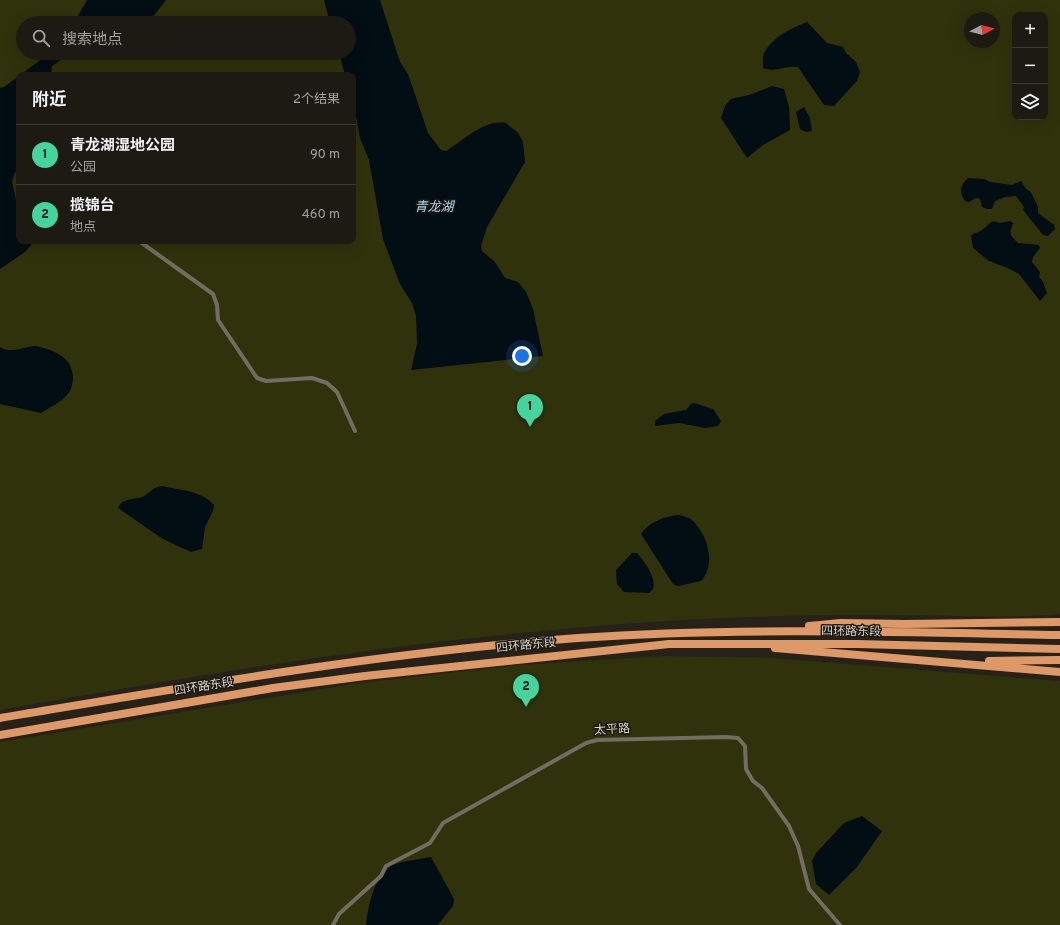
<!DOCTYPE html>
<html lang="zh">
<head>
<meta charset="utf-8">
<style>
	body { margin:0; font-family:Overpass,"Noto Sans SC",sans-serif; background:#292721; color:#f1f3f6 }
	.controls { position:absolute; right:12px; top:12px; display:grid; overflow:hidden; border-radius:8px; box-shadow:0 4px 16px #0002 }
	.controls button { width:36px; height:36px; display:grid; place-items:center; padding:0; border:0; border-bottom:1px solid #3a3833; background:#1c1a13; color:#f1f3f6; font:20px sans-serif }
	.compass { position:absolute; left:964px; top:12px; width:36px; height:36px; border-radius:50%; background:#1c1a13; box-shadow:0 4px 16px #0002; rotate:83deg }
	.you { position:absolute; left:522px; top:356px; width:14px; height:14px; margin:-10px; border:3px solid #fff; border-radius:50%; background:#1a73e8; box-shadow:0 0 0 6px #1a73e833 }
	.badge { display:grid; place-items:center; width:26px; height:26px; border-radius:50%; background:#46d49e; color:#111; font-size:13px; font-weight:700 }
	.pin { position:absolute; translate:-50% -33px; filter:drop-shadow(0 1px 2px #0008) }
	.pin::after { content:''; position:absolute; top:21px; width:14px; height:12px; background:inherit; clip-path:polygon(0 0,100% 0,50% 100%) }
	.list { margin:0; padding:0; list-style:none }
	h2 { display:flex; justify-content:space-between; align-items:center; height:52px; margin:0; padding:0 16px; font-size:17px }
	h2 small { font-size:13px; font-weight:400; color:#a0a1a0 }
	.list li { display:grid; grid-template-columns:26px 1fr auto; gap:12px; align-items:center; box-sizing:border-box; height:60px; padding:0 16px; border-top:1px solid #3a3833 }
	.list b { display:block; font-size:15px; white-space:nowrap }
	.list p { margin:0; font-size:13px; white-space:nowrap; color:#a0a1a0 }
	.list em { font-size:13px; font-style:normal; color:#a0a1a0 }
	.icon { flex:none; width:22px; height:22px; fill:none; stroke:currentColor; stroke-width:2; stroke-linecap:round; stroke-linejoin:round }
	.map { position:relative; flex:none; width:1060px; height:925px; overflow:hidden }
	.search { position:absolute; background:#1c1a13; box-shadow:0 4px 16px #0002; left:16px; top:16px; width:340px; height:44px; display:flex; align-items:center; gap:10px; box-sizing:border-box; padding:0 14px; border-radius:22px; color:#a0a1a0; font-size:15px }
	.panel { position:absolute; background:#1c1a13; box-shadow:0 4px 16px #0002; left:16px; top:72px; width:340px; height:172px; border-radius:8px }
	.map>svg:first-child { display:block }
</style>
</head>
<body>
<div class="map">
<svg width="1060" height="925" viewBox="0 0 1060 925">
	<rect width="100%" height="100%" fill="#262219"/>
	<path fill="#2f320b" fill-rule="evenodd" d="M0 0H1060V614C1007 619 952 615 899 615 828 614 756 616 685 620 455 633 227 669 0 710ZM1015 15H1045V117H1015ZM970 18H994V42H970ZM23 23H349V53H23ZM19 75H353V241H19Z
		M663 656 772 658 1060 681V925H0V742L352 684 519 665Z"/>
	<path fill="#030d14" d="M87 0H166L148 23H74Z
		M324 0H380L400 62 408 74 428 133 441 150 446 151C463 141 484 119 506 123L518 133 523 142 525 162 487 227 481 246 482 251 495 262 505 278 518 282 526 292 533 309 543 356 411 370 417 344 416 316 412 303 400 284 383 239 369 160 360 138 353 101V75H345L339 53H349V23H330Z
		M807 22 827 43 843 47 846 53 856 62 860 72 857 81 834 106 824 105 798 67C786 65 774 73 763 68 763 64 762 57 764 53 773 37 791 28 807 22Z
		M50 53H71L52 66 51 75H20Z
		M19 76V169L15 172 12 182 19 213V241H32V244L25 252 0 269V88L4 87Z
		M772 86 784 89 789 107 790 130 763 145 747 158 721 118 725 106 731 99 749 95Z
		M804 107 810 118 812 131 806 132 800 129 796 112Z
		M968 178 984 179 990 182 1012 185 1021 181 1026 189 1031 192 1038 207V213L1054 225 1055 229 1048 236 1043 235 1023 210 1024 207 1016 196 1005 197 995 201 992 209H987L982 207 980 199 976 198 969 202 965 201C959 193 960 185 968 178Z
		M993 221 1000 223 1010 221 1013 223C1010 234 1008 233 1018 243L1039 245 1040 248 1033 257 1032 262 1040 272 1039 277 1043 282 1047 293 1040 301 1019 274 1008 268 989 261 973 248 971 236C974 232 978 233 982 230 986 227 988 224 993 221Z
		M35 346C53 350 72 356 73 377 73 383 71 391 67 395 61 402 50 407 41 413L0 404V347C10 354 24 347 35 346Z
		M694 403 713 409 721 421 718 426 705 428 679 423 655 426V421L664 414 686 410 691 404Z
		M162 486C179 490 203 491 214 505L213 511 205 527 202 549 191 552 163 539 118 508C123 496 137 501 146 495 152 490 154 487 162 486Z
		M679 515C683 516 688 517 691 519 707 533 717 564 701 581L678 586 673 584 641 534C649 522 665 516 679 515Z
		M632 553H637C644 561 657 578 653 589L649 593 624 592 617 584 616 570Z
		M862 816 882 831 857 867 829 895 816 884 812 861 816 853 844 823Z
		M431 857 454 899 453 906 438 925H366C368 906 374 877 391 866 400 861 421 859 431 857Z"/>
	<g fill="none" stroke-linecap="round" stroke-linejoin="round">
		<path stroke="#726c62" stroke-width="4" d="M139 241 213 294 217 305 218 320 257 378 266 381 312 378 327 383 337 392 355 431
			M333 925 339 914 381 876 386 866 430 843 443 823 586 743 597 740 726 737 738 738 745 746 746 769 753 781 762 788 789 826 798 846 809 889 840 925"/>
		<path stroke="#df9867" stroke-width="8" d="M809 626 841 623 905 624 1060 622
			M775 648 1060 672
			M989 661 1060 660
			M0 718C192 686 384 652 578 638 739 627 899 632 1060 635
			M0 735 273 688 365 676 669 644H857L1060 649"/>
	</g>
	<g text-anchor="middle" dominant-baseline="central" stroke-width="3" stroke-linejoin="round" paint-order="stroke">
		<g font-size="12" fill="#d9d6d0" stroke="#1d1810">
			<text transform="translate(851 632) rotate(1)">四环路东段</text>
			<text transform="translate(526 646) rotate(-6)">四环路东段</text>
			<text transform="translate(204 687) rotate(-9)">四环路东段</text>
			<text transform="translate(612 730) rotate(-3)">太平路</text>
		</g>
		<g font-size="13" font-style="italic" fill="#aad4f1" stroke="#1d1810">
			<text x="434" y="208">青龙湖</text>
		</g>
	</g>
</svg>
<div class="controls">
<button>+</button>
<button>−</button>
<button><svg class="icon" aria-label="layers" viewBox="0 0 24 24"><path d="M12 4l9 5-9 5-9-5zM3 14l9 5 9-5"/></svg></button>
</div>
<svg class="compass" viewBox="-18 -18 36 36"><path d="M0-13l5 13h-10z" fill="#e53935"/><path d="M0 13l5-13h-10z" fill="#a0a1a0"/></svg>
<div class="you"></div>
<div class="pin badge" style="left:530px;top:427px">1</div>
<div class="pin badge" style="left:526px;top:707px">2</div>
<div class="search"><svg class="icon" aria-label="search" viewBox="0 0 24 24"><circle cx="10" cy="10" r="6"/><path d="M15 15l6 6"/></svg>搜索地点</div>
<section class="panel">
<h2>附近<small>2个结果</small></h2>
<ul class="list">
<li><span class="badge">1</span><div><b>青龙湖湿地公园</b><p>公园</p></div><em>90 m</em></li>
<li><span class="badge">2</span><div><b>揽锦台</b><p>地点</p></div><em>460 m</em></li>
</ul>
</section>
</div>
</body>
</html>
